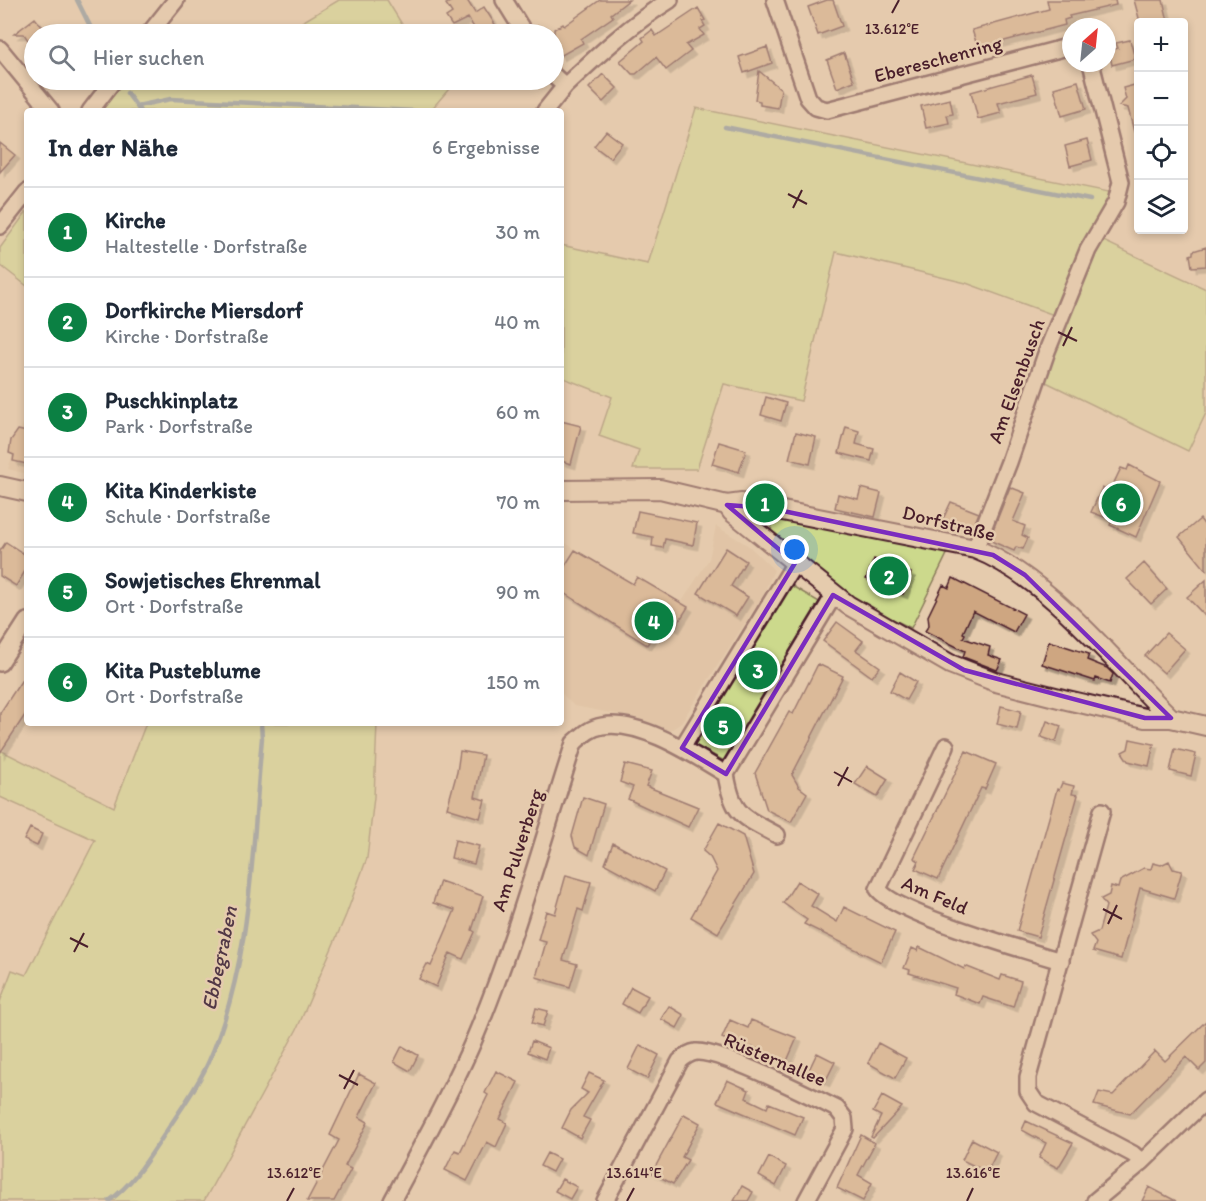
<!DOCTYPE html>
<html lang="de">
<head>
<meta charset="utf-8">
<style>
	body { margin:0; font-family:Itim,sans-serif; background:#f2f2f3; color:#1f2937 }
	.controls { position:absolute; right:18px; top:18px; display:grid; overflow:hidden; border-radius:6px; box-shadow:0 3px 9px #0003 }
	.controls button { width:54px; height:54px; display:grid; place-items:center; padding:0; border:0; border-bottom:2px solid #e0e1e3; background:#fff; color:#1f2937; font:30px sans-serif }
	.compass { position:absolute; left:1062px; top:18px; width:54px; height:54px; border-radius:50%; background:#fff; box-shadow:0 3px 9px #0003; rotate:27deg }
	.you { position:absolute; left:795px; top:550px; width:21px; height:21px; margin:-15px; border:4px solid #fff; border-radius:50%; background:#1a73e8; box-shadow:0 0 0 9px #1a73e833 }
	.badge { display:grid; place-items:center; width:39px; height:39px; border-radius:50%; background:#0b8043; color:#fff; font-size:20px; font-weight:700 }
	.pin { position:absolute; translate:-50% -50%; border:3px solid #fff; box-shadow:0 2px 6px #0006 }
	.list { margin:0; padding:0; list-style:none }
	h2 { display:flex; justify-content:space-between; align-items:center; height:78px; margin:0; padding:0 24px; font-size:26px }
	h2 small { font-size:20px; font-weight:400; color:#747a83 }
	.list li { display:grid; grid-template-columns:39px 1fr auto; gap:18px; align-items:center; box-sizing:border-box; height:90px; padding:0 24px; border-top:2px solid #e0e1e3 }
	.list b { display:block; font-size:22px; white-space:nowrap }
	.list p { margin:0; font-size:20px; white-space:nowrap; color:#747a83 }
	.list em { font-size:20px; font-style:normal; color:#747a83 }
	.icon { flex:none; width:33px; height:33px; fill:none; stroke:currentColor; stroke-width:2; stroke-linecap:round; stroke-linejoin:round }
	.map { position:relative; flex:none; width:1206px; height:1201px; overflow:hidden }
	.search { position:absolute; background:#fff; box-shadow:0 3px 9px #0003; left:24px; top:24px; width:540px; height:66px; display:flex; align-items:center; gap:15px; box-sizing:border-box; padding:0 21px; border-radius:33px; color:#747a83; font-size:22px }
	.panel { position:absolute; background:#fff; box-shadow:0 3px 9px #0003; left:24px; top:108px; width:540px; height:618px; border-radius:6px }
	.map>svg:first-child { display:block }
</style>
</head>
<body>
<div class="map">
<svg width="1206" height="1201" viewBox="0 0 1206 1201">
	<defs>
		<filter id="shadow"><feDropShadow dx="4.5" dy="4.5" stdDeviation="0" flood-color="#0004"/></filter>
	</defs>
	<rect width="100%" height="100%" fill="#e5cbad"/>
	<filter id="ink" filterUnits="userSpaceOnUse"><feTurbulence type="fractalNoise" baseFrequency=".0167" numOctaves="2"/><feDisplacementMap in="SourceGraphic" scale="12" xChannelSelector="R" yChannelSelector="G"/><feConvolveMatrix kernelMatrix="1 2 1 2 8 2 1 2 1" color-interpolation-filters="sRGB"/></filter>
	<g filter="url(#ink)">
		<path fill="#dbbd9e" d="M27 418V474L8 469 21 428Z
			M716 526 749 546 774 570 763 595 680 724 669 731 637 718 574 706 561 693V540L624 580 633 584 637 577 649 583 644 591 662 603 668 595 681 603 709 559Z"/>
		<path fill="#ccd98c" stroke="#8b7c5c" stroke-width="1.5" d="M339 0H387L408 34H282Z
			M123 80H452L455 82 430 111H100Z
			M696 108 1109 192 1107 220 1099 239 1206 289V413L1188 451 1042 380 1065 319 966 283 836 252 801 401 724 384 697 469H633L639 450 599 436 612 397 561 377V245L648 264Z
			M27 211V286L0 265V248Z
			M784 517 950 548 911 628 847 597 771 533 772 522Z
			M787 583 821 603 726 762 695 745 694 737Z
			M146 723H377L374 797 367 858 346 915 297 1029 204 1201H0V1002L12 970 26 975 95 840 0 797V750L114 807Z"/>
		<g fill="none" stroke-linecap="round" stroke-linejoin="round">
			<path stroke="#6a8398" stroke-width="4.5" d="M77 0 94 34
				M127 93 140 111
				M137 106 171 99 415 111
				M725 127 1090 200
				M109 1201C134 1183 148 1159 164 1135 180 1110 197 1088 209 1061 253 960 252 846 262 738L261 723"/>
		</g>
		<path fill="#cea681" stroke="#4a1f2b" stroke-width="1.5" filter="url(#shadow)" d="M454 0H467L475 13 484 7 496 26 478 34 468 18 452 26 446 17 452 13 446 4Z
			M600 0H629L611 14 613 17 581 39 583 43 560 56 554 45V29L563 24 564 26Z
			M827 0H833L842 26 818 35 808 7Z
			M1047 0H1115L1116 5 1069 16 1070 18 1064 20 1065 25 978 48 972 30 1049 9Z
			M1134 0H1163L1168 21 1140 22Z
			M698 8 705 20 702 21 705 26 700 29 704 35 686 45 691 51 666 70 656 57 636 74H632L620 61 644 41 642 38 652 30 656 36Z
			M35 18 48 34H34V49L24 34H14Z
			M1130 40 1135 59 1112 65 1109 51 1118 48 1116 43Z
			M767 47 772 63 744 73 739 57Z
			M844 53 854 81 837 88 827 60Z
			M759 71 781 89 778 108 760 105V101L755 100Z
			M603 74 617 88 603 102 589 88Z
			M1032 75 1037 93 998 103 1001 113 978 119 971 92Z
			M1078 81 1086 109 1062 116 1054 88Z
			M1138 84V132H1134L1128 108 1119 106 1126 99 1123 88Z
			M950 99 953 114 947 115 949 123 926 128 921 106Z
			M606 131 622 143 610 158 594 146Z
			M1087 140 1092 160 1070 166 1065 146Z
			M0 143 15 155 0 172Z
			M1206 247V266L1192 267 1190 255 1193 254V251Z
			M766 397 786 403 781 421 761 415Z
			M561 421 581 426 571 464 561 461Z
			M846 427 859 431 856 444 874 449 871 461 839 453Z
			M18 430 27 432V464L13 461 14 455 9 453 11 440Z
			M796 432 816 437 810 464 789 459Z
			M719 442 746 450 739 472 712 464Z
			M1129 465 1160 481 1136 537 1110 525 1112 520 1091 512 1102 488 1110 491 1121 468 1127 470Z
			M1010 487 1025 493 1013 521 1025 526 1022 535 1028 538 1023 549 1016 547 1014 551 989 540Z
			M861 488 881 493 875 517 835 508 838 494 858 499Z
			M951 502 979 513 971 532 942 521Z
			M638 511 697 523 693 545 665 539 663 548 652 546 653 537 633 533Z
			M1200 519 1206 527V570L1179 537Z
			M6 542 27 556V568L16 586 0 576V551Z
			M726 548 746 561 731 586 748 597 736 616 698 593Z
			M575 550 633 584 637 577 688 607 675 628 662 620 647 645 561 591V572Z
			M874 559 911 573 903 594 866 579Z
			M1144 563 1167 589 1151 604 1127 579Z
			M953 578 1024 614 1014 632 973 611 963 633 965 634 963 638 990 647 988 655 1002 660 997 670 963 657 965 651 925 631 929 625 928 616 943 585 949 588Z
			M1206 580V617L1187 597Z
			M837 622 863 641 856 650 880 667 872 677 823 641Z
			M1166 633 1185 649 1164 673 1145 656Z
			M1049 641 1089 654 1087 660 1107 668 1113 674 1110 683 1096 678 1095 681 1042 664Z
			M818 664 843 676 792 775 799 787 807 793 791 822 767 810 755 773 789 712 793 714Z
			M27 672V712L0 753V713Z
			M900 672 916 682 906 700 890 691Z
			M1001 706 1021 711 1017 729 997 724Z
			M1047 721 1061 726 1056 742 1041 737Z
			M1130 739 1154 744 1149 766 1128 761 1122 752 1128 749Z
			M1175 749 1196 754 1191 776 1170 771Z
			M460 751 483 755 475 797 485 800 480 818 447 808 457 772Z
			M966 751 996 764 985 789 981 788 938 879 915 869 919 861 914 858Z
			M625 764 652 771 646 786 698 807 688 827 628 799 633 787 620 782Z
			M867 766 888 779 877 797 855 784Z
			M1062 783 1074 786 1072 794 1078 795 1038 937 1017 931 1057 789 1059 790Z
			M583 797 604 804 589 855 575 847 572 836Z
			M719 823 743 836 754 874 718 933 691 917 717 871 710 857 703 851Z
			M30 828 42 834 37 846 24 840Z
			M455 840 479 846 474 864 451 858Z
			M613 843 665 871 655 891 605 864Z
			M1169 861 1173 869 1182 871 1174 898 1140 888 1121 959 1093 951 1096 943 1090 935 1099 931 1106 906 1101 899 1109 895 1111 886 1118 888 1120 881 1144 868 1151 869 1153 863 1161 865Z
			M566 875 591 882 583 911 578 909 563 960 577 964 570 987 536 977 546 942 538 940 546 911 555 914Z
			M440 881 483 896 472 930 475 932 463 959 450 953 436 987 419 979 427 964 431 966 455 910 433 903Z
			M797 881 818 894 811 906 837 922 844 907 895 932 881 962 804 924 807 920 783 903Z
			M919 947 964 969 965 966 1000 980 1002 975 1021 981 1013 1007 983 997 980 1004 954 994 956 988 909 973 910 970 904 968 912 948 918 951Z
			M631 987 648 996 638 1013 622 1004Z
			M669 1006 684 1015 677 1028 661 1019Z
			M536 1008 548 1011 543 1026 532 1023Z
			M730 1020 748 1028 751 1020 797 1038 787 1061 752 1047 751 1050 722 1038Z
			M1206 1021V1063L1199 1070 1186 1057 1130 1114 1094 1105 1099 1092 1113 1095 1155 1051 1165 1061Z
			M532 1041 549 1048 545 1059 528 1052Z
			M878 1043 906 1058 895 1078 868 1063Z
			M640 1045 659 1055 647 1079 628 1069Z
			M402 1046 418 1055 410 1071 394 1062Z
			M817 1053 835 1062 825 1082 807 1074Z
			M496 1071 518 1082 500 1119 507 1123 496 1147 487 1142 467 1181 445 1170 455 1150 460 1152 488 1095 485 1093Z
			M589 1073 604 1080 583 1117 590 1120 580 1138 562 1128 571 1110 588 1093 581 1089Z
			M359 1074 376 1083 359 1117 368 1122 345 1166 351 1169 334 1201H307L339 1140 330 1135Z
			M727 1080 749 1090 746 1098 767 1108 769 1103 803 1117 795 1135 717 1102Z
			M882 1096 902 1107 873 1138 871 1137 881 1116 873 1112Z
			M684 1114 700 1123 682 1157 688 1160 673 1184 652 1173Z
			M1026 1121 1073 1143 1058 1168 1039 1158 1046 1143 1022 1130Z
			M861 1135 875 1143 858 1175 872 1183 863 1201 837 1188Z
			M972 1139 997 1152 987 1172 962 1160Z
			M547 1153 559 1159 552 1172 540 1166Z
			M769 1157 786 1166 776 1186 759 1176Z
			M562 1179 577 1187 570 1199 555 1191Z
			M742 1186 753 1192 748 1201H734Z
			M1149 1187 1176 1201H1142Z"/>
		<g fill="none" stroke-linecap="round" stroke-linejoin="round">
			<g stroke="#4a1f2b" stroke-width="20">
				<path id="minor" d="M504 0 525 34
					M775 0 808 98 816 107 827 110 1071 46
					M149 34 176 0
					M0 49 51 111
					M554 76 565 86C598 55 631 24 670 0
					M90 111 114 80
					M545 111 565 86
					M0 226 27 192
					M975 549 1009 462 1047 351 1088 250 1116 202 1121 182 1091 63
					M0 663 27 621
					M946 746 878 889C895 913 1027 951 1061 961
					M682 748 795 563
					M726 774 834 595
					M1102 811 1028 1077V1091L1036 1103 1133 1154 1142 1162
					M392 1201C420 1148 449 1097 473 1042 514 946 542 842 574 743 583 735 590 728 602 726 640 719 694 755 726 774 733 816 742 816 777 835
					M605 1201 680 1061C684 1057 689 1053 696 1052 720 1050 811 1096 837 1109L844 1118 845 1129 806 1201
					M1095 1201 1142 1162 1206 1100"/>
			</g>
			<g stroke="#4a1f2b" stroke-width="22">
				<path id="major" d="M0 486 27 492
					M561 490 660 489 727 505 742 503 975 549C1048 577 1115 664 1171 718
					M727 505 732 512 848 605 950 664 996 682 1067 700 1145 718H1171L1206 726"/>
			</g>
			<use href="#minor" stroke="#e5cbad" stroke-width="15"/>
			<use href="#major" stroke="#e5cbad" stroke-width="18"/>
		</g>
	</g>
	<path d="M0 0H1206V1201H0ZM727 505 769 508 993 555 1025 575 1171 718H1145L964 670 833 595 726 774 682 748 795 563Z" fill="#e5cbad" fill-opacity=".55" fill-rule="evenodd"/>
	<path fill="none" stroke="#7b2cbf" stroke-width="4.5" stroke-linejoin="round" d="M727 505 769 508 993 555 1025 575 1171 718H1145L964 670 833 595 726 774 682 748 795 563Z"/>
	<path fill="none" stroke="#4a1f2b" stroke-width="2" d="M892 13 899 0M788 194 807 204M793 208 802 190M1058 332 1077 341M1063 346 1072 327M834 772 852 782M838 786 848 767M1103 909 1122 919M1108 924 1117 905M70 938 88 947M74 952 84 933M339 1075 358 1085M344 1089 354 1070M287 1201 294 1188M627 1201 634 1188M967 1201 973 1188"/>
	<g text-anchor="middle" dominant-baseline="central" stroke-width="5" stroke-linejoin="round" paint-order="stroke">
		<g font-size="20" fill="#4a1f2b" stroke="#e5cbad">
			<text transform="translate(938 59) rotate(-15)">Ebereschenring</text>
			<text transform="translate(1016 381) rotate(-70)">Am Elsenbusch</text>
			<text transform="translate(949 523) rotate(14)">Dorfstraße</text>
			<text transform="translate(517 850) rotate(-72)">Am Pulverberg</text>
			<text transform="translate(935 895) rotate(23)">Am Feld</text>
			<text transform="translate(775 1059) rotate(23)">Rüsternallee</text>
		</g>
		<g font-size="21" font-style="italic" fill="#523846" stroke="#e5cbad">
			<text transform="translate(219 958) rotate(-78)">Ebbegraben</text>
		</g>
	</g>
	<g font-size="15" text-anchor="middle" fill="#4a1f2b" stroke="#e5cbad" stroke-width="5" stroke-linejoin="round" paint-order="stroke">
		<text x="892" y="34">13.612°E</text>
		<text x="294" y="1178">13.612°E</text>
		<text x="634" y="1178">13.614°E</text>
		<text x="973" y="1178">13.616°E</text>
	</g>
</svg>
<div class="controls">
<button>+</button>
<button>−</button>
<button><svg class="icon" aria-label="locate" viewBox="0 0 24 24"><circle cx="12" cy="12" r="6"/><path d="M12 2v4M12 18v4M2 12h4M18 12h4"/></svg></button>
<button><svg class="icon" aria-label="layers" viewBox="0 0 24 24"><path d="M12 4l9 5-9 5-9-5zM3 14l9 5 9-5"/></svg></button>
</div>
<svg class="compass" viewBox="-18 -18 36 36"><path d="M0-13l5 13h-10z" fill="#e53935"/><path d="M0 13l5-13h-10z" fill="#747a83"/></svg>
<div class="you"></div>
<div class="pin badge" style="left:765px;top:503px">1</div>
<div class="pin badge" style="left:889px;top:576px">2</div>
<div class="pin badge" style="left:758px;top:670px">3</div>
<div class="pin badge" style="left:654px;top:621px">4</div>
<div class="pin badge" style="left:723px;top:726px">5</div>
<div class="pin badge" style="left:1121px;top:503px">6</div>
<div class="search"><svg class="icon" aria-label="search" viewBox="0 0 24 24"><circle cx="10" cy="10" r="6"/><path d="M15 15l6 6"/></svg>Hier suchen</div>
<section class="panel">
<h2>In der Nähe<small>6 Ergebnisse</small></h2>
<ul class="list">
<li><span class="badge">1</span><div><b>Kirche</b><p>Haltestelle · Dorfstraße</p></div><em>30 m</em></li>
<li><span class="badge">2</span><div><b>Dorfkirche Miersdorf</b><p>Kirche · Dorfstraße</p></div><em>40 m</em></li>
<li><span class="badge">3</span><div><b>Puschkinplatz</b><p>Park · Dorfstraße</p></div><em>60 m</em></li>
<li><span class="badge">4</span><div><b>Kita Kinderkiste</b><p>Schule · Dorfstraße</p></div><em>70 m</em></li>
<li><span class="badge">5</span><div><b>Sowjetisches Ehrenmal</b><p>Ort · Dorfstraße</p></div><em>90 m</em></li>
<li><span class="badge">6</span><div><b>Kita Pusteblume</b><p>Ort · Dorfstraße</p></div><em>150 m</em></li>
</ul>
</section>
</div>
</body>
</html>
